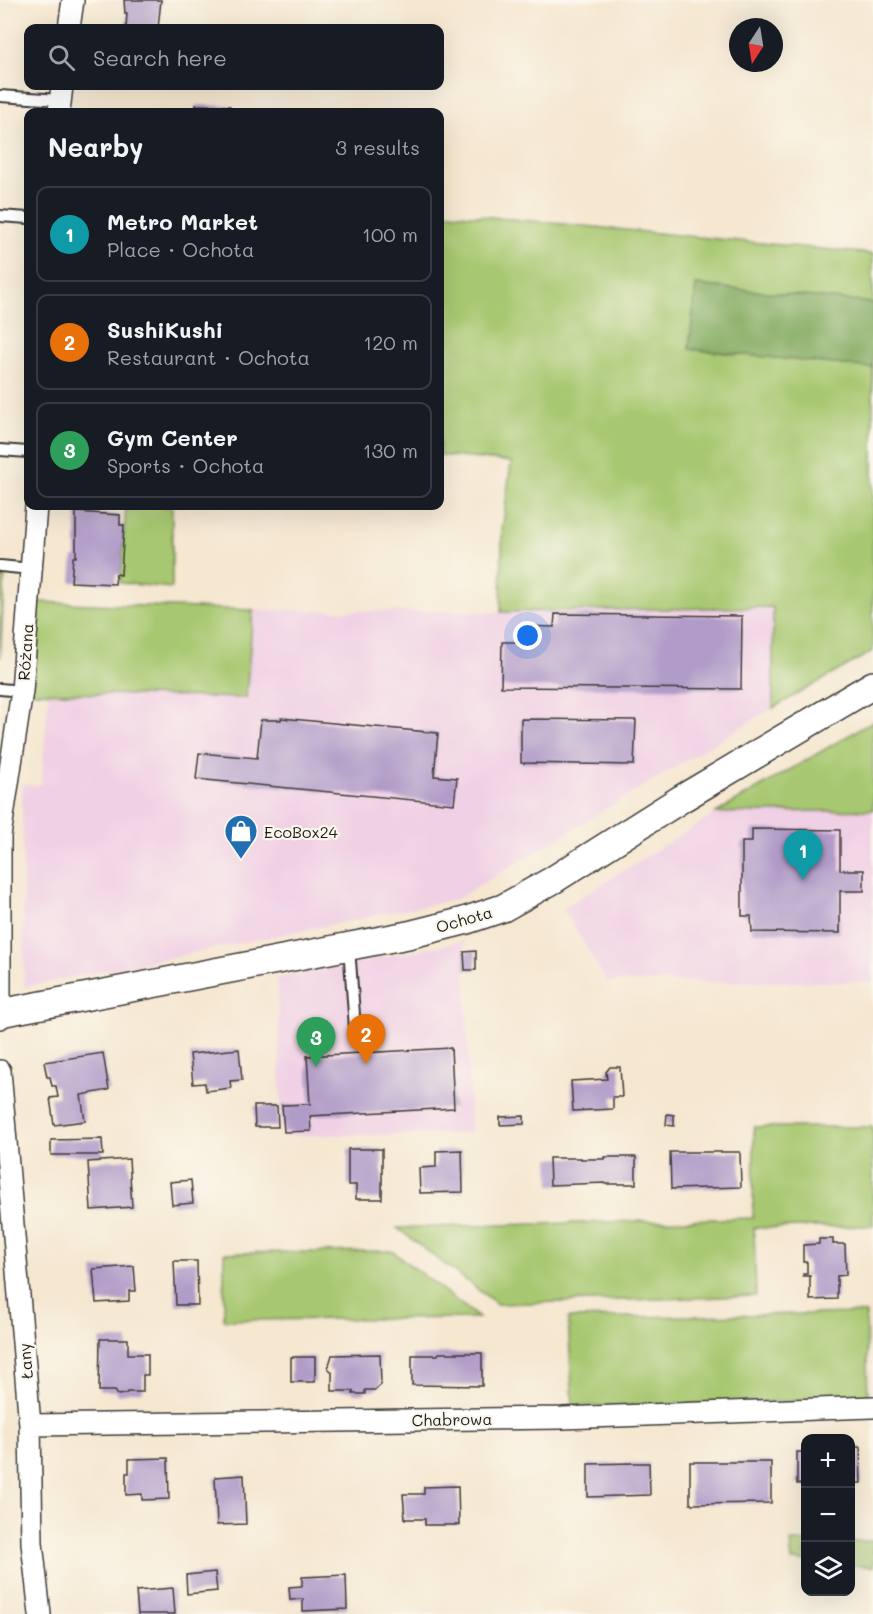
<!DOCTYPE html>
<html lang="en">
<head>
<meta charset="utf-8">
<style>
	body { margin:0; font-family:Mali,sans-serif; background:#242831; color:#f1f3f6 }
	.controls { position:absolute; right:18px; bottom:18px; display:grid; overflow:hidden; border-radius:12px; box-shadow:0 6px 24px #0002 }
	.controls button { width:54px; height:54px; display:grid; place-items:center; padding:0; border:0; border-bottom:2px solid #363941; background:#171b24; color:#f1f3f6; font:30px sans-serif }
	.compass { position:absolute; left:729px; top:18px; width:54px; height:54px; border-radius:50%; background:#171b24; box-shadow:0 6px 24px #0002; rotate:192deg }
	.you { position:absolute; left:528px; top:636px; width:21px; height:21px; margin:-15px; border:4px solid #fff; border-radius:50%; background:#1a73e8; box-shadow:0 0 0 9px #1a73e833 }
	.badge { display:grid; place-items:center; width:39px; height:39px; border-radius:50%; background:#db2777; color:#fff; font-size:20px; font-weight:700 }
	.pin { position:absolute; translate:-50% -50px; filter:drop-shadow(0 2px 3px #0008) }
	.pin::after { content:''; position:absolute; top:32px; width:21px; height:18px; background:inherit; clip-path:polygon(0 0,100% 0,50% 100%) }
	.list { margin:0; padding:0; list-style:none }
	h2 { display:flex; justify-content:space-between; align-items:center; height:78px; margin:0; padding:0 24px; font-size:26px }
	h2 small { font-size:20px; font-weight:400; color:#9ea1a6 }
	.list li { display:grid; grid-template-columns:39px 1fr auto; gap:18px; align-items:center; box-sizing:border-box; height:96px; margin:0 12px 12px; padding:0 12px; border:2px solid #363941; border-radius:12px }
	.list b { display:block; font-size:22px; white-space:nowrap }
	.list p { margin:0; font-size:20px; white-space:nowrap; color:#9ea1a6 }
	.list em { font-size:20px; font-style:normal; color:#9ea1a6 }
	.icon { flex:none; width:33px; height:33px; fill:none; stroke:currentColor; stroke-width:2; stroke-linecap:round; stroke-linejoin:round }
	.map { position:relative; flex:none; width:873px; height:1614px; overflow:hidden }
	.search { position:absolute; background:#171b24; box-shadow:0 6px 24px #0002; left:24px; top:24px; width:420px; height:66px; display:flex; align-items:center; gap:15px; box-sizing:border-box; padding:0 21px; border-radius:12px; color:#9ea1a6; font-size:22px }
	.panel { position:absolute; background:#171b24; box-shadow:0 6px 24px #0002; left:24px; top:108px; width:420px; height:402px; border-radius:12px }
	.map>svg:first-child { display:block }
</style>
</head>
<body>
<div class="map">
<svg width="873" height="1614" viewBox="0 0 873 1614">
	<rect width="100%" height="100%" fill="#fbf7ec"/>
	<filter id="ink" filterUnits="userSpaceOnUse"><feTurbulence type="fractalNoise" baseFrequency=".0167" numOctaves="2"/><feDisplacementMap in="SourceGraphic" scale="12" xChannelSelector="R" yChannelSelector="G"/><feConvolveMatrix kernelMatrix="1 2 1 2 8 2 1 2 1" color-interpolation-filters="sRGB"/></filter>
	<filter id="wash" filterUnits="userSpaceOnUse"><feTurbulence type="fractalNoise" baseFrequency=".008" numOctaves="4" result="noise"/><feDisplacementMap in="SourceGraphic" scale="24" xChannelSelector="R" yChannelSelector="G"/><feGaussianBlur stdDeviation="1.35" result="paint"/><feColorMatrix in="noise" values="0 0 0 0 0 0 0 0 0 0 0 0 0 0 0 0 0 1.4 0 .05"/><feComposite in="paint" operator="in"/></filter>
	<g filter="url(#wash)">
		<rect width="100%" height="100%" fill="#f5e7d0"/>
		<path fill="#f0d0e4" d="M773 607V708L457 899 24 987 22 784 41 785 49 692 245 698 253 610 501 612Z
			M873 810V982H607L563 908 716 813Z
			M464 941 471 1133 282 1136 277 978Z"/>
		<path fill="#a7c770" stroke="#627246" stroke-width="1.5" d="M440 212 873 254V303L696 285 690 349 873 368V651L773 708V607L501 612 502 532 511 462 440 455Z
			M126 506H172V588L120 583Z
			M0 573 5 574 0 659Z
			M38 602 253 610 246 698 32 692Z
			M873 721V810L716 813Z
			M754 1127H873V1226L754 1228 756 1296 497 1304 397 1228 753 1218Z
			M392 1251 479 1318 224 1320V1253Z
			M866 1313 868 1399 573 1407 568 1318Z
			M850 1541H873V1567L851 1565Z
			M790 1542H805V1562L792 1561Z"/>
		<path fill="#85ac62" stroke="#50643f" stroke-width="1.5" d="M696 285 873 303V368L689 349Z"/>
		<g id="blocks">
			<path fill="#b19bc8" d="M124 0H161L158 28H126L127 13H125Z
				M196 105 230 106V112H195Z
				M76 512 120 515V525H124L121 575 116 574 115 584 71 582 73 557H76Z
				M555 614 742 616 741 689 501 687 502 642H522L523 626 554 627Z
				M281 718 438 733 434 776 457 778 454 804 196 779 199 753 257 758 261 720H281Z
				M521 719 636 720 634 765 521 763Z
				M752 829 840 830V870H864V891H840V933L752 932 751 916H742V842H752Z
				M476 951V970H465L464 952Z
				M451 1048 454 1108 310 1116 311 1131 284 1132 282 1105 310 1104 307 1056Z
				M239 1049 242 1080 230 1081 231 1088 206 1091 205 1083 193 1084 190 1054Z
				M103 1053 109 1090 81 1095 85 1121 54 1125 50 1098 58 1097 56 1086H52L50 1077H47L44 1062Z
				M610 1067H620L622 1097H613V1109L573 1111 571 1081 607 1079 606 1072Z
				M254 1106H277L278 1127H255Z
				M667 1114 674 1115V1126L666 1125Z
				M524 1116V1124L500 1125V1117Z
				M102 1139 103 1155H51V1140Z
				M348 1149H382V1199H356V1185H348Z
				M462 1150 463 1192 420 1193 419 1168 436 1167V1151Z
				M670 1152H740L741 1187 671 1189Z
				M605 1157H636V1184H605V1183L550 1185 549 1158H581V1159H605Z
				M129 1159 132 1207 91 1210 88 1162Z
				M191 1180 193 1203 172 1205 170 1182Z
				M819 1239H833V1244H845L846 1275 837 1276V1299L810 1300V1276H803V1274H807V1262H803V1245L819 1244Z
				M174 1261H197L198 1305H176Z
				M134 1266 136 1291H129V1301L96 1303 93 1269Z
				M100 1339H128V1354H148V1375H143V1392H128L125 1394 118 1395 115 1391H99Z
				M439 1353H482V1386L412 1385V1355H438Z
				M380 1354 381 1385 375 1390H365V1394H353V1391H332V1372L328 1368 332 1355Z
				M291 1357H315V1382H291Z
				M850 1447H860L861 1483H850Z
				M797 1452H806V1484H797Z
				M168 1458 169 1499 142 1500V1494L126 1495V1473H129V1459Z
				M690 1462H771V1503L690 1504Z
				M634 1463H649L650 1495 588 1497V1464Z
				M244 1475 246 1524 217 1525 215 1477Z
				M458 1486 459 1525H425V1519H405L403 1494H424V1487Z
				M215 1572 217 1591 187 1594 186 1575Z
				M346 1575 347 1609 303 1611V1599L290 1600 289 1587 302 1586V1577Z
				M173 1588 175 1614H138L136 1591Z"/>
		</g>
	</g>
	<g filter="url(#ink)">
		<use href="#blocks" fill-opacity="0" stroke="#3d3a37" stroke-width="1.5"/>
		<g fill="none" stroke-linecap="round" stroke-linejoin="round">
			<g stroke="#3d3a37" stroke-width="14">
				<path id="service" d="M0 96 60 100
					M0 216 28 218
					M0 450 28 452
					M0 566 31 569
					M0 689 22 691
					M349 947 355 1028"/>
			</g>
			<g stroke="#3d3a37" stroke-width="24">
				<path id="minor" d="M69 28 73 0
					M59 112 62 86
					M0 1018V836L22 691 36 506
					M0 1071 30 1425 32 1543 40 1614
					M30 1425 562 1418 873 1407"/>
			</g>
			<g stroke="#3d3a37" stroke-width="30">
				<path id="tertiary" d="M0 1013 408 935 464 921 503 908 553 880 681 799 873 685"/>
			</g>
			<use href="#service" stroke="#fff" stroke-width="10"/>
			<use href="#minor" stroke="#fff" stroke-width="21"/>
			<use href="#tertiary" stroke="#fff" stroke-width="27"/>
		</g>
	</g>
	<defs>
		<g id="shop-pin" transform="scale(1.725)"><path d="M0 17L-7.5 6A9.5 9.5 0 1 1 7.5 6Z" fill="#1f6fb2" stroke="#fbf7ec"/><path d="M-5-2.5h2.3a2.7 3.5 0 0 1 5.4 0H5L5.5 6h-11ZM-1.5-2.5h3a1.5 2.3 0 0 0-3 0Z" fill="#fff"/></g>
	</defs>
	<g fill-rule="evenodd">
		<use href="#shop-pin" x="241" y="831"/>
	</g>
	<g text-anchor="middle" dominant-baseline="central" stroke-width="4.5" stroke-linejoin="round" paint-order="stroke">
		<g font-size="16" fill="#1c1c1c" stroke="#fbf7ec">
			<text transform="translate(25 652) rotate(-86)">Różana</text>
			<text transform="translate(464 919) rotate(-16)">Ochota</text>
			<text transform="translate(25 1361) rotate(-95)">Łany</text>
			<text transform="translate(452 1419) rotate(-1)">Chabrowa</text>
		</g>
		<g font-size="16" fill="#1c1c1c" stroke="#fbf7ec" text-anchor="start">
			<text x="264" y="831">EcoBox24</text>
		</g>
	</g>
</svg>
<div class="controls">
<button>+</button>
<button>−</button>
<button><svg class="icon" aria-label="layers" viewBox="0 0 24 24"><path d="M12 4l9 5-9 5-9-5zM3 14l9 5 9-5"/></svg></button>
</div>
<svg class="compass" viewBox="-18 -18 36 36"><path d="M0-13l5 13h-10z" fill="#e53935"/><path d="M0 13l5-13h-10z" fill="#9ea1a6"/></svg>
<div class="you"></div>
<div class="pin badge" style="left:803px;top:880px;background:#0f9aa8">1</div>
<div class="pin badge" style="left:366px;top:1064px;background:#e8710a">2</div>
<div class="pin badge" style="left:316px;top:1067px;background:#2e9e5b">3</div>
<div class="search"><svg class="icon" aria-label="search" viewBox="0 0 24 24"><circle cx="10" cy="10" r="6"/><path d="M15 15l6 6"/></svg>Search here</div>
<section class="panel">
<h2>Nearby<small>3 results</small></h2>
<ul class="list">
<li><span class="badge" style="background:#0f9aa8">1</span><div><b>Metro Market</b><p>Place · Ochota</p></div><em>100 m</em></li>
<li><span class="badge" style="background:#e8710a">2</span><div><b>SushiKushi</b><p>Restaurant · Ochota</p></div><em>120 m</em></li>
<li><span class="badge" style="background:#2e9e5b">3</span><div><b>Gym Center</b><p>Sports · Ochota</p></div><em>130 m</em></li>
</ul>
</section>
</div>
</body>
</html>
